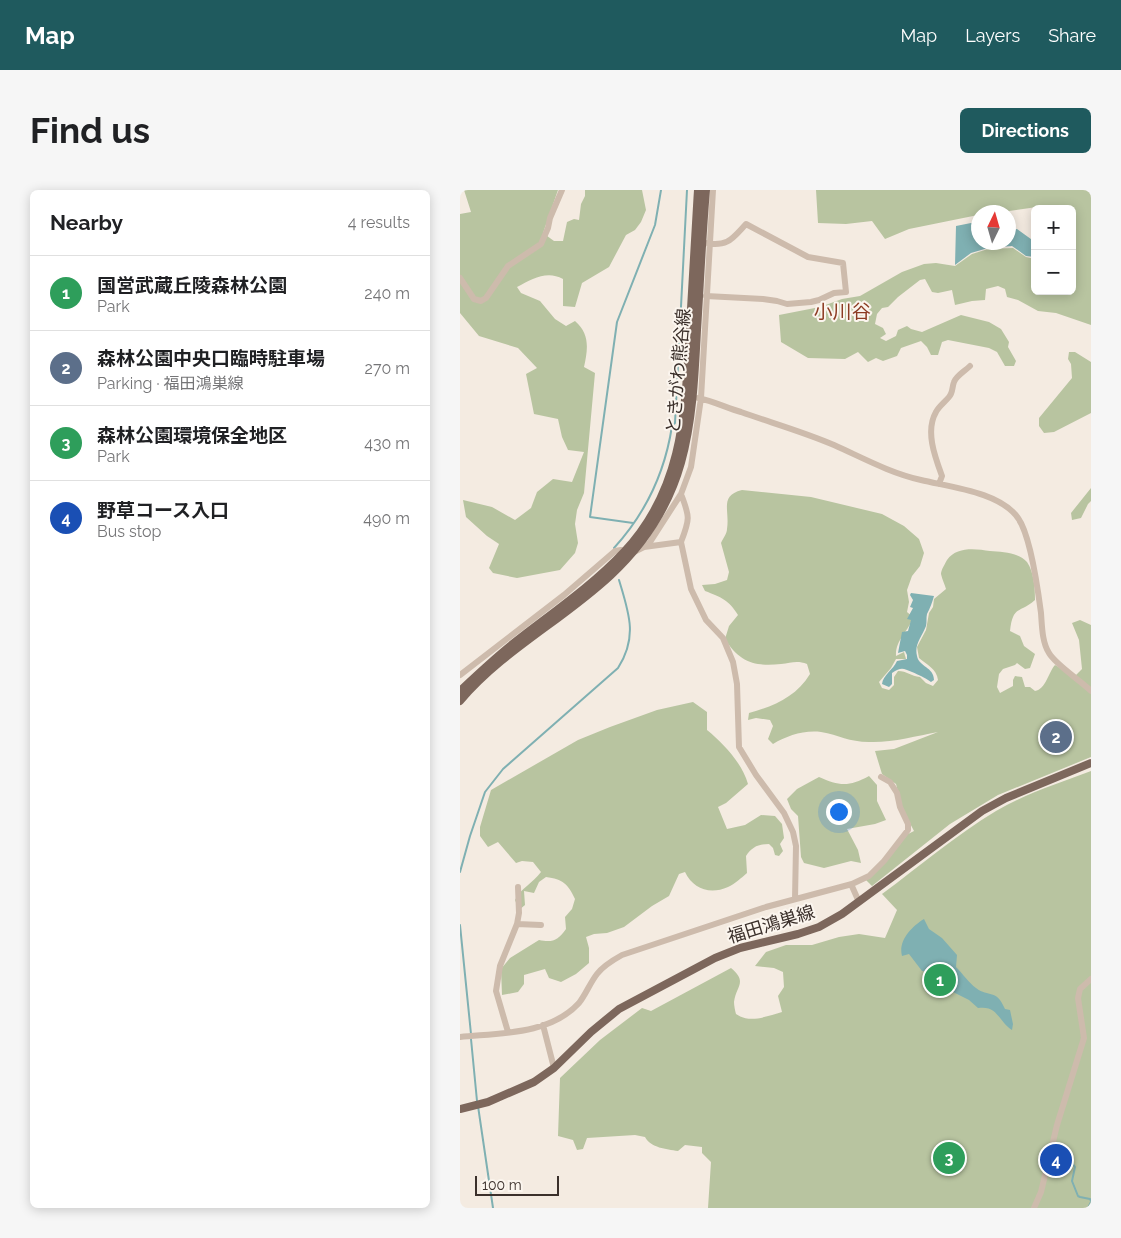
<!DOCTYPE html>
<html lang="en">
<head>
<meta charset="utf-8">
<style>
	body { margin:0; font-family:Raleway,"Noto Sans JP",sans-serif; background:#f6f6f6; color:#202124 }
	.controls { position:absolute; right:15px; top:15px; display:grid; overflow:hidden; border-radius:8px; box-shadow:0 2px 12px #0003 }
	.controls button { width:45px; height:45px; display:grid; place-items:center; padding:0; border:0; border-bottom:1px solid #e0e0e0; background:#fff; color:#202124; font:25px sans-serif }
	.compass { position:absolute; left:511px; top:15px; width:45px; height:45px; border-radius:50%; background:#fff; box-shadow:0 2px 12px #0003; rotate:5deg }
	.scale { position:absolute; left:15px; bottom:12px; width:84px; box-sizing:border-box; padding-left:5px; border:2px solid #3b302b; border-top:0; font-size:14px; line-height:18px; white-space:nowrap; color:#3b302b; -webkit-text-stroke:4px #fbf5ee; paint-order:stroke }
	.you { position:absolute; left:378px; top:621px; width:18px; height:18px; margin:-12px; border:4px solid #fff; border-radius:50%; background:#1a73e8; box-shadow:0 0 0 8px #1a73e833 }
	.badge { display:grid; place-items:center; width:32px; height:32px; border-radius:50%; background:#1f5a5e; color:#fff; font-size:16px; font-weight:700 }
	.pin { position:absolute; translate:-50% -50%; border:2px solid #fff; box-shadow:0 1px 5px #0006 }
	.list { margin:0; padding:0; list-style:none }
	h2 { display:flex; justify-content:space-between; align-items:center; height:65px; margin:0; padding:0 20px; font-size:21px }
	h2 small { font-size:16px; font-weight:400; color:#757577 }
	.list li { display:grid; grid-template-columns:32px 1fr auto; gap:15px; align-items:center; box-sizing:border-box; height:75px; padding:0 20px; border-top:1px solid #e0e0e0 }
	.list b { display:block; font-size:19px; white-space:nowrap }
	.list p { margin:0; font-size:16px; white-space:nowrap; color:#757577 }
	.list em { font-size:16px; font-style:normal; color:#757577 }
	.map { position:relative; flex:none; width:631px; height:1018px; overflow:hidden; border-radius:8px }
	header { display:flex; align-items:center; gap:30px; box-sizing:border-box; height:70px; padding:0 25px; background:#1f5a5e; color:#fff }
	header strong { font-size:24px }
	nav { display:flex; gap:28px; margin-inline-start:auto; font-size:18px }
	.intro { display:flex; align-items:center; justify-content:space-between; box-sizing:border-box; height:120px; padding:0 30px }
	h1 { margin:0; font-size:35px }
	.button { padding:12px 22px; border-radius:8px; background:#1f5a5e; color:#fff; font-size:18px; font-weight:700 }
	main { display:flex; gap:30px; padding:0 30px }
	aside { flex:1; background:#fff; border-radius:8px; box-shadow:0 2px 12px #0003 }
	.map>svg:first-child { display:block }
</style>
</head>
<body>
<header>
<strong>Map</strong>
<nav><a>Map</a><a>Layers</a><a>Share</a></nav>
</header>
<div class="intro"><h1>Find us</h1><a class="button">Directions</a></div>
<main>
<aside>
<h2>Nearby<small>4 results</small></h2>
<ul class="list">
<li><span class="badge" style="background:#2e9e5b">1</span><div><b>国営武蔵丘陵森林公園</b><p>Park</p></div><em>240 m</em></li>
<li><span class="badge" style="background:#5c6f8a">2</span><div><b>森林公園中央口臨時駐車場</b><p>Parking · 福田鴻巣線</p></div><em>270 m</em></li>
<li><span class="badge" style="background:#2e9e5b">3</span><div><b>森林公園環境保全地区</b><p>Park</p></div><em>430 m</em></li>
<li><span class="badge" style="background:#1a4fb4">4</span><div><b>野草コース入口</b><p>Bus stop</p></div><em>490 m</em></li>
</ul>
</aside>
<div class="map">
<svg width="631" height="1018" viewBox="0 0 631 1018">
	<rect width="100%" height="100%" fill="#f4ebe1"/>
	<path fill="#b8c4a0" d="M4 0H98L83 43 94 51H103L107 32 114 29 119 30 121 14 125 6V0H182L186 20 181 32 175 40 166 45 149 77 122 93 115 117 103 116V89C87 80 72 89 57 97L61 103 80 111 95 129 106 136 115 131C130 144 128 159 124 177L135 183 124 303 117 320 115 334 118 353 115 363 100 380 57 388 33 383 29 378 39 354 27 346 6 327 3 310 32 317 55 330 71 318 77 302 93 289 112 292 124 262 108 260 102 247 98 229 74 224 66 184 77 178 58 158 19 146 0 123V24L11 22Z
		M356 0H631V135L596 123 578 121 558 110 547 107 545 99 538 96 526 99 525 110 512 111 495 115 492 100 478 103 472 102 465 89 460 90 438 107 428 117 422 118 417 124 415 134 423 138 426 144 420 148 426 151 436 146 438 140 447 136 451 139 462 142 501 125 529 132 541 139 549 152 548 157 556 171 554 176H545L537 162 529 158 488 150 482 152 478 165H471L467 157 461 151 441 158 437 166 423 171 416 168 408 172 398 162 385 169 348 168 321 152 319 125 360 117 382 109 400 106 442 82 464 74 476 73 495 76 512 64 528 59 553 58 566 67 575 69V101H612V19H579L577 17 542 22H518V25L449 39 425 49 412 31 386 34 358 33Z
		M609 162H615L631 172V223L594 242 584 243 579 236V228L612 188 611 174 608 169Z
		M631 298V311L628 314 621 328 612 330 611 323Z
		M282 300 351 307 422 324 444 336 459 349 464 363 460 376 452 386 447 400 449 412 447 422 453 427C449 441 435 450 436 466L444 462 446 469H436L431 478 419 492 422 498 429 500 434 495V487L438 481C447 481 451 486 460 487L466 493 473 496 478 490C477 479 466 474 459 468L457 457 466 440 469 423 473 417 474 409 486 399C485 395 482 389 481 384 481 380 485 374 487 370 497 356 516 359 530 361 542 362 558 362 567 372 574 382 575 398 575 410 559 424 553 415 550 441L560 446 564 456 575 464 570 478 565 479 557 473 555 475 543 479 539 484 537 497 540 503 553 496V490L555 486 562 487 565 497H570L575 501C586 499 588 483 595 475L615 486 622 479 619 450 612 433 620 430 631 435V567L538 605 490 634 412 696 406 690 448 644 454 641 442 618 436 594 422 584 415 561 434 559 478 542C456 546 431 553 409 552 389 552 379 545 361 542 343 540 327 546 313 554L308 549 313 536 310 530 296 528 288 530 289 523C314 516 336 507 350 484L347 474C337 470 331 473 321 474 295 477 279 472 265 449L269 436 278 425C269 410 261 407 245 401L242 395 255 394 267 390 269 382 261 353C263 348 267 344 267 339 270 320 259 306 282 300Z
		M233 512 247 522V540C264 554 282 573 288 594L266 613 258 617 267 639 285 635 301 625 315 626 322 634 324 648 320 654 323 661 319 666 315 665 313 658 309 654C298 654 292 657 286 666L287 683C281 688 275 694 268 697 250 705 233 699 225 682L219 684 209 706 192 716 164 737 147 743 134 744 126 747 129 758V773L116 784 101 792 89 788 85 779 64 785V794L58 802 42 805 41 779 50 768 79 750C93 753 98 750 106 739L105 727 112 719 115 709C108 694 103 689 86 687L79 692 74 703 64 701 65 715 59 720 55 710C61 698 73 693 81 682L73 672 62 671 56 673 38 652 28 657 20 646V637L31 600 118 550 150 537 197 520Z
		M631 581V1018H248L251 972 242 963V957L225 955 218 961C206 959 191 958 185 947L175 945 127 948 123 959 117 960 113 950 98 946 100 888 140 850 182 818 191 821 271 778C288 792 276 796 274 812 274 815 275 821 276 824 290 834 307 826 322 822L318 806 324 797 323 782 314 778 295 776 306 762 326 755H352L379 747 399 744 425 748 437 720 422 704C460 676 496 645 536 621 565 604 599 593 631 581Z
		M409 586 417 595V611L426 630 415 634 387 639 398 660 401 673 391 671 364 678 344 673 341 667 338 626 331 619 327 609 337 599 359 587C379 596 389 597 409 586Z"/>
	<path fill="#7fb0b2" d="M511 33 518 35V52H548L549 40 557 39 575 52V67L566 66 552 56 528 58 511 63 495 75 496 36Z
		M451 403 474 406C472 413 470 418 467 424 466 428 467 432 466 436 462 447 454 454 457 466 459 477 474 477 474 490L471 492C464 487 459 485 452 482 443 478 441 477 432 483V494L429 497 422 494C423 485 433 480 437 471L447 469V465L445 461 438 463 442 442 448 441 451 430 447 429 453 418 450 417 453 410 450 405Z
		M464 729 469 739 482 748 497 765 496 777C503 784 509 793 516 798 529 808 536 798 545 819L550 820 553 834 552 840C538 831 538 815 518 818L509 810 493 802 486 794 471 782 462 781 449 764 442 766C438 751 451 737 464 729Z"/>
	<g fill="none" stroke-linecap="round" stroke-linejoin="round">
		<path stroke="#7fb0b2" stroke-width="2" d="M173 333 130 327 157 132 195 35 201 0
			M154 358C185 324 205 282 212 236L215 233 227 0
			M0 682 10 646 25 602 43 579 158 478C178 447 169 423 159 390
			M0 735 11 844
			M11 849 17 911
			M18 916 33 1018
			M603 971 610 970 615 977 612 991 618 1006 620 1007 630 1009 631 1011
			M628 1018 631 1012"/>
		<path stroke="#cdbbac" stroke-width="6" d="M245 53C268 57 272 49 286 34L348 67 383 73 386 102 374 103 359 110 351 112 327 114 317 111 303 109 246 106
			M0 88 14 109 21 111 26 108 48 76 81 54 88 38 90 28 102 0
			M238 208C253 211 267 218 281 222 312 233 344 242 374 255 403 268 430 283 461 290 490 297 540 302 558 328 571 346 578 400 581 423 582 436 582 452 589 463 596 475 620 490 631 501
			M479 294 482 286C475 267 465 241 476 222 479 216 485 212 489 207 493 203 492 197 494 192 496 186 505 181 510 176
			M221 352C230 329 230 327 221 304
			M184 357 221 352 231 399 246 430 263 448 273 472 277 494 279 557 296 585 324 623 333 642 336 656 335 709
			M0 485 104 405 155 361 161 360 172 363 184 357 190 352 221 304 231 277 241 208 253 0
			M391 694 399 712
			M57 734 81 735
			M83 835 94 878
			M48 842 36 801 40 776 57 734 59 723 58 697
			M0 847C39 843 90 845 119 813 126 804 130 793 137 784 143 776 153 770 162 765L306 717 392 694 409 686 424 671 448 640V634L440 617 437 603 430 592 421 587
			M574 1018 581 1002 597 935 624 848 618 808 620 799 631 789"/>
		<path stroke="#7d675c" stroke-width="8" d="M0 501C19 483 38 465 59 449 95 421 133 395 164 362 225 297 225 219 230 136 233 90 235 45 238 0
			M0 511C42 461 103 430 151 385 228 313 232 239 237 140 240 93 242 47 246 0
			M0 919 28 912 74 892 94 878 131 842 159 819 255 768 280 758 338 744 359 737 382 724 522 621 546 608 631 573"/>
	</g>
	<g text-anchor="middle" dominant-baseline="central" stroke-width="4" stroke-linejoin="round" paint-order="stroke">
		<g font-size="18" fill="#3b302b" stroke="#fbf5ee">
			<text transform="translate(218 181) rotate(-85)">ときがわ熊谷線</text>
			<text transform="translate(311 734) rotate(-17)">福田鴻巣線</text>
		</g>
		<g font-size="19" fill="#8c3b22" stroke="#fbf5ee">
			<text x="382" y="121">小川谷</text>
		</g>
	</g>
</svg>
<div class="controls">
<button>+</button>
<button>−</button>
</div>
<svg class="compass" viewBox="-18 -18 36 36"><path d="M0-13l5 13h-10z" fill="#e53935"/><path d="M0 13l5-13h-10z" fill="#757577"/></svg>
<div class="scale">100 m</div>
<div class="you"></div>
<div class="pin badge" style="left:480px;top:790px;background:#2e9e5b">1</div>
<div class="pin badge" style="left:596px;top:547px;background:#5c6f8a">2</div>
<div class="pin badge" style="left:489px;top:968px;background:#2e9e5b">3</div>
<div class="pin badge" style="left:596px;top:970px;background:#1a4fb4">4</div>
</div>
</main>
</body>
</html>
